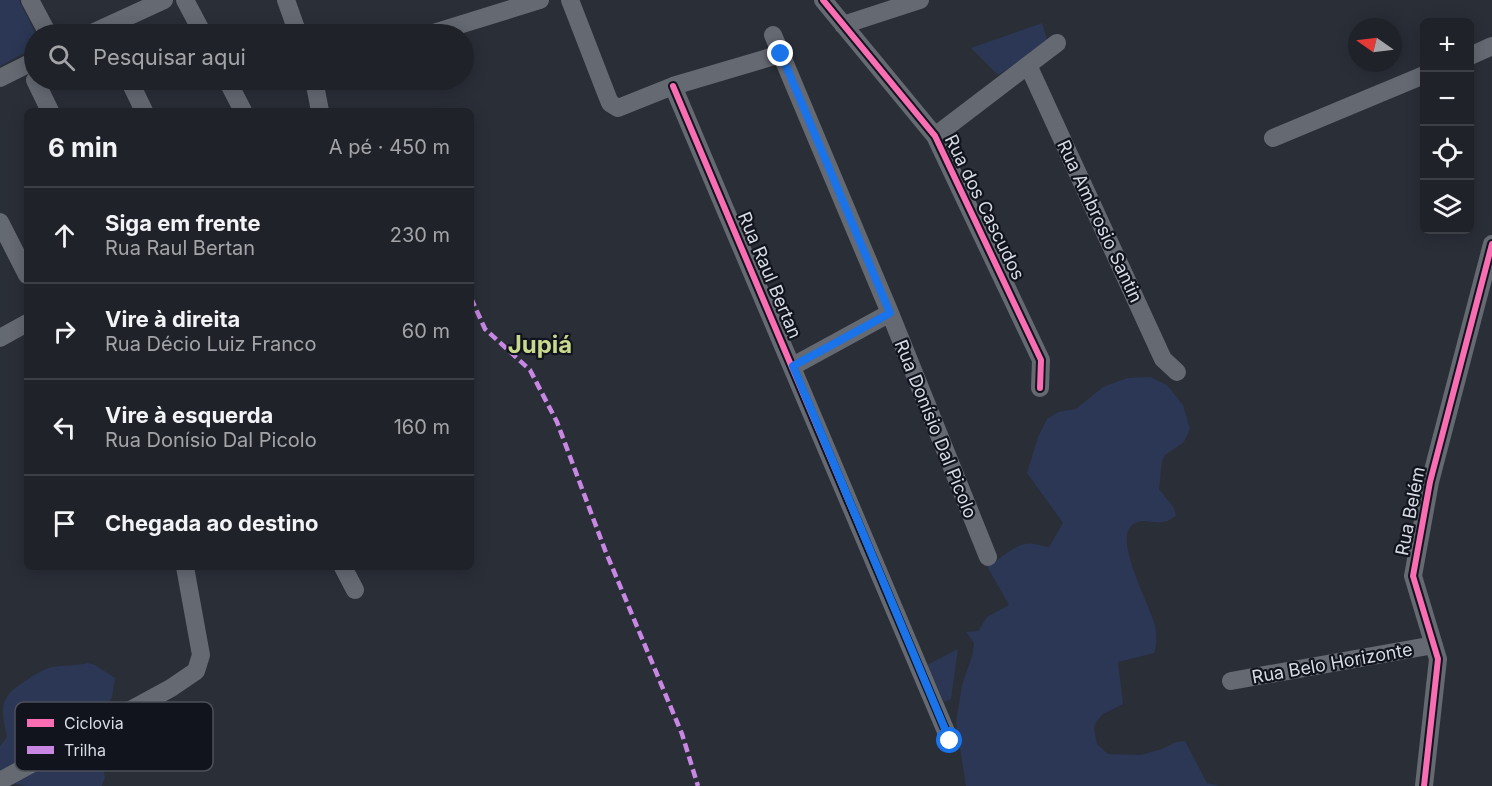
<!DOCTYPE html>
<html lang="pt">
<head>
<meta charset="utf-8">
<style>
	body { margin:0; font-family:Inter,sans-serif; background:#282a31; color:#f1f3f6 }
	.controls { position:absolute; right:18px; top:18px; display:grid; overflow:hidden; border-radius:9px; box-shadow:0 3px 15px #0003 }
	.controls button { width:54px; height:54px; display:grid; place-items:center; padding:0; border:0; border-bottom:2px solid #3d3f46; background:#202229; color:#f1f3f6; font:30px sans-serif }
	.compass { position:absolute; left:1348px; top:18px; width:54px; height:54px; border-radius:50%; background:#202229; box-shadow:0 3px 15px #0003; rotate:284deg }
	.stop { position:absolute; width:18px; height:18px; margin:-14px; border:4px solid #1a73e8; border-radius:50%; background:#fff }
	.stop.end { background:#1a73e8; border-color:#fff; box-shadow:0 2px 6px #0008 }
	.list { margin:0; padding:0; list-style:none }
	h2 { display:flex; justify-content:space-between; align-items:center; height:78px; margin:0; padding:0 24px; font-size:26px }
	h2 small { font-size:20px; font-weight:400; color:#a2a4a8 }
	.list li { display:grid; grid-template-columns:39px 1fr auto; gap:18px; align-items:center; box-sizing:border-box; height:96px; padding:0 24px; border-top:2px solid #3d3f46 }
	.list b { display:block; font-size:22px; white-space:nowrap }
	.list p { margin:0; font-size:20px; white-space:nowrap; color:#a2a4a8 }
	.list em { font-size:20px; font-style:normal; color:#a2a4a8 }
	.icon { flex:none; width:33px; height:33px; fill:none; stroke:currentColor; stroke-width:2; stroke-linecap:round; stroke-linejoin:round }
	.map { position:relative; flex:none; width:1492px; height:786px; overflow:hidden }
	.search { position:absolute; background:#202229; box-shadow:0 3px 15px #0003; left:24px; top:24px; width:450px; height:66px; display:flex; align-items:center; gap:15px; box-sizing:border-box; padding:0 21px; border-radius:33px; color:#a2a4a8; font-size:22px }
	.panel { position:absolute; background:#202229; box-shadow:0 3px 15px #0003; left:24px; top:108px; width:450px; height:462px; border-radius:9px }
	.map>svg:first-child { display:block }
</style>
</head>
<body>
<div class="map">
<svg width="1492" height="786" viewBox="0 0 1492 786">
	<rect width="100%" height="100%" fill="#2a2e37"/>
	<path fill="#2b3754" d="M0 0H19L36 34 34 48 0 66Z
		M1042 23 1048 43 998 75 971 48Z
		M1150 377 1167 385 1183 405 1190 429 1184 442 1165 455 1162 461 1159 489 1174 508 1176 516C1172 518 1167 522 1163 522 1151 524 1143 517 1132 525 1113 540 1151 607 1155 626 1157 636 1157 644 1154 653L1118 662 1123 704 1103 714 1096 722 1094 728 1097 744 1108 754 1141 755 1162 749 1176 742 1185 741 1207 783 1220 786H966L956 722 962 685 973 653 974 643 966 632 978 631 987 617 1009 605 987 566C1001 560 1010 547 1025 544 1032 542 1042 546 1049 547L1063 523 1027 473 1038 437 1047 419 1058 412 1076 409 1103 387 1127 378Z
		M958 649 951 699 944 702 927 665Z
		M88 663 95 665 115 678 112 697 107 706 96 741 105 777 102 786H26L0 781V746L7 737C0 706 0 696 27 680 34 675 43 669 52 667 64 665 76 666 88 663Z"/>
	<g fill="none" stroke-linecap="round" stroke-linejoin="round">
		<path stroke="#656972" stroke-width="18" d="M30 0 48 34
			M185 0 203 34
			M286 0 298 34
			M570 0 606 93 610 103 618 108 673 86 781 54
			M823 0 935 136 1041 360 1040 388
			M843 25 920 0
			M90 34 164 0
			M430 34 540 0
			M773 35 890 313 988 557
			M1470 56 1492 46
			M1028 65 1163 359 1177 372
			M0 78 34 61
			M35 80 50 111
			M129 80 144 111
			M227 80 243 111
			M314 80 320 111
			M673 86 950 741
			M935 136 1057 43
			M1273 138 1424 75
			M0 222 27 275
			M0 338 27 323
			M793 366 890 313
			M343 567 355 590
			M1231 681 1434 645
			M0 781 171 688 196 671 201 655 185 567
			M1424 786 1438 659 1413 576 1430 482 1492 244"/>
		<path stroke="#c787e3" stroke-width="4.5" stroke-dasharray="9 4.5" stroke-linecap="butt" d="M471 298 485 329 530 370 557 422 605 550 682 734 698 786"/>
		<g stroke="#11141c" stroke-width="10">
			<path id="cycleway" d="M823 0 935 136 1041 360 1040 388
				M673 86 950 741
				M1424 786 1438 659 1413 576 1430 482 1492 244"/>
		</g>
		<use href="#cycleway" stroke="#f96db3" stroke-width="6"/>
	</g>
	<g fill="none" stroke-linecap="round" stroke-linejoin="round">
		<path stroke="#1a73e8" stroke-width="8" d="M781 54 890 313 793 366 950 741"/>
	</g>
	<g text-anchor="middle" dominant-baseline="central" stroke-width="4.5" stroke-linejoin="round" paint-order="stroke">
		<g font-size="18" fill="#d6dbe6" stroke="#11141c">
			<text transform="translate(985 207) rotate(64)">Rua dos Cascudos</text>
			<text transform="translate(1100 221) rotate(65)">Rua Ambrosio Santin</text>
			<text transform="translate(770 275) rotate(67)">Rua Raul Bertan</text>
			<text transform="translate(936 429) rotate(68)">Rua Donísio Dal Picolo</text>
			<text transform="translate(1410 511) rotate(-79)">Rua Belém</text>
			<text transform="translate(1332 663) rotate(-10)">Rua Belo Horizonte</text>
		</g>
		<g font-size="24" font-weight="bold" fill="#c8d88c" stroke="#11141c">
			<text x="540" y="344">Jupiá</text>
		</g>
	</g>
	<rect x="15" y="702" width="198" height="69" rx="9" fill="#11141c" stroke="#4c5059" stroke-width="1.5"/>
	<rect x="27" y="719" width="27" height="8" fill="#f96db3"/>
	<rect x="27" y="746" width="27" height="8" fill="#c787e3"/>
	<g font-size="16" fill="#d6dbe6">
		<text x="64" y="729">Ciclovia</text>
		<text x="64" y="756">Trilha</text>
	</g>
</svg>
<div class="controls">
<button>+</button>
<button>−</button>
<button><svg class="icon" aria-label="locate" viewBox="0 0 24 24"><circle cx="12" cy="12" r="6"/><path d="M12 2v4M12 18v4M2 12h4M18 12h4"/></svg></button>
<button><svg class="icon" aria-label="layers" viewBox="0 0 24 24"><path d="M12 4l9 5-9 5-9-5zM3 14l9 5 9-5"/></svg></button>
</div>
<svg class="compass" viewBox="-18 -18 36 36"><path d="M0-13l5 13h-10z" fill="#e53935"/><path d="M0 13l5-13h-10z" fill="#a2a4a8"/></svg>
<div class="stop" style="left:950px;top:741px"></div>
<div class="stop end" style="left:781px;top:54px"></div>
<div class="search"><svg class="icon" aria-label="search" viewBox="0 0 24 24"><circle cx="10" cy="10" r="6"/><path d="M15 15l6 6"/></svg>Pesquisar aqui</div>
<section class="panel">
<h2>6 min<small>A pé · 450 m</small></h2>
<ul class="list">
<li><svg class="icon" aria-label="ahead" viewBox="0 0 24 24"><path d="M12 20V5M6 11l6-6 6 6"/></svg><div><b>Siga em frente</b><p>Rua Raul Bertan</p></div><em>230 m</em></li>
<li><svg class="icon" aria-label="right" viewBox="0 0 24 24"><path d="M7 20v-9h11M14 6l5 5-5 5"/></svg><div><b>Vire à direita</b><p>Rua Décio Luiz Franco</p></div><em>60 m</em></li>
<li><svg class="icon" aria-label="left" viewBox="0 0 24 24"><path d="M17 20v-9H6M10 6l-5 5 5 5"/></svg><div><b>Vire à esquerda</b><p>Rua Donísio Dal Picolo</p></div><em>160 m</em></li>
<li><svg class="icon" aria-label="arrive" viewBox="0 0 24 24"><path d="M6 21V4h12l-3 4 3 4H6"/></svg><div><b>Chegada ao destino</b></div></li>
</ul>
</section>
</div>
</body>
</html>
